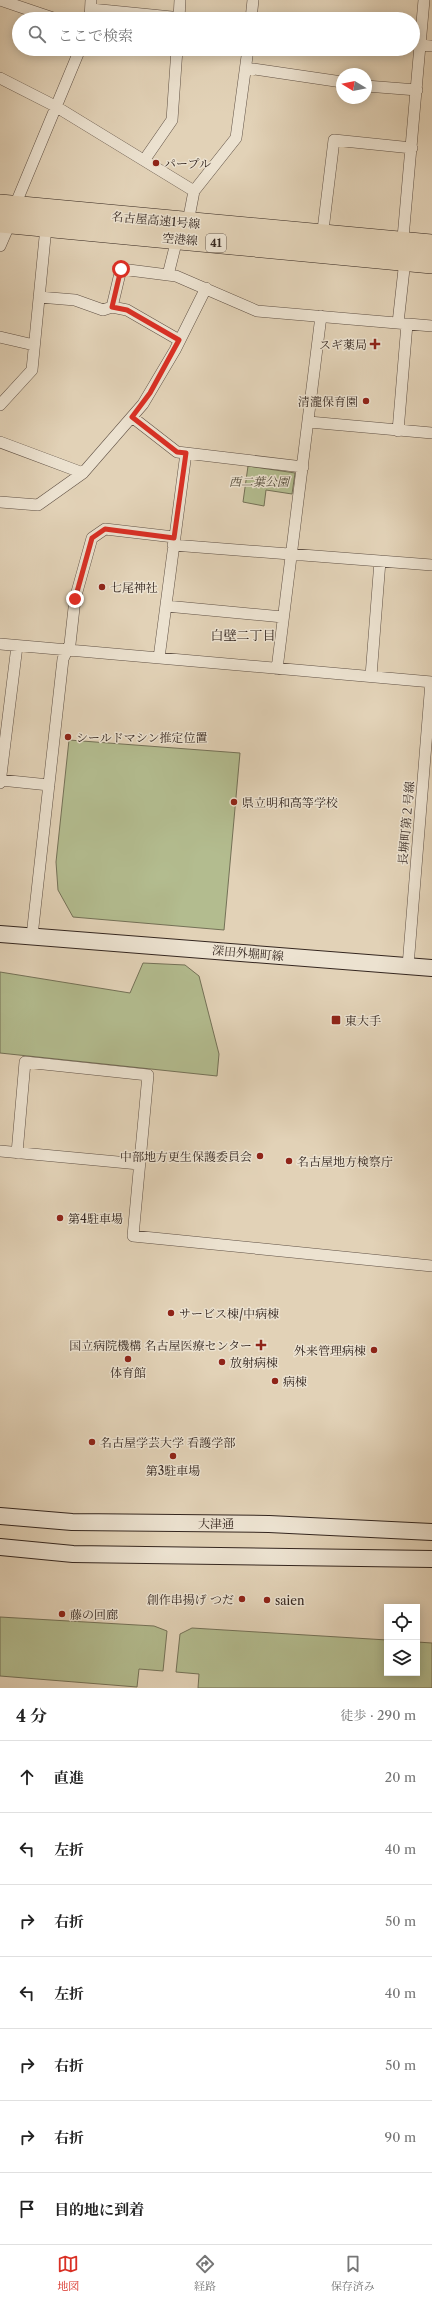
<!DOCTYPE html>
<html lang="ja">
<head>
<meta charset="utf-8">
<style>
	body { margin:0; font-family:"Libre Caslon Text","Noto Serif JP",serif; background:#f6f6f6; color:#222 }
	.controls { position:absolute; right:12px; bottom:12px; display:grid; overflow:hidden; border-radius:0px; box-shadow:0 2px 10px #0003 }
	.controls button { width:36px; height:36px; display:grid; place-items:center; padding:0; border:0; border-bottom:1px solid #e0e0e0; background:#fff; color:#222; font:20px sans-serif }
	.compass { position:absolute; left:336px; top:68px; width:36px; height:36px; border-radius:50%; background:#fff; box-shadow:0 2px 10px #0003; rotate:280deg }
	.stop { position:absolute; width:12px; height:12px; margin:-9px; border:3px solid #d93025; border-radius:50%; background:#fff }
	.stop.end { background:#d93025; border-color:#fff; box-shadow:0 1px 4px #0008 }
	.list { margin:0; padding:0; list-style:none }
	h2 { display:flex; justify-content:space-between; align-items:center; height:52px; margin:0; padding:0 16px; font-size:17px }
	h2 small { font-size:13px; font-weight:400; color:#767676 }
	.list li { display:grid; grid-template-columns:26px 1fr auto; gap:12px; align-items:center; box-sizing:border-box; height:72px; padding:0 16px; border-top:1px solid #e0e0e0 }
	.list b { display:block; font-size:15px; white-space:nowrap }
	.list em { font-size:13px; font-style:normal; color:#767676 }
	.icon { flex:none; width:22px; height:22px; fill:none; stroke:currentColor; stroke-width:2; stroke-linecap:round; stroke-linejoin:round }
	.map { position:relative; flex:none; width:432px; height:1688px; overflow:hidden }
	.search { position:absolute; background:#fff; box-shadow:0 2px 10px #0003; left:12px; right:12px; top:12px; height:44px; display:flex; align-items:center; gap:10px; box-sizing:border-box; padding:0 14px; border-radius:22px; color:#767676; font-size:15px }
	.sheet { height:556px; background:#fff }
	nav { display:flex; justify-content:space-around; align-items:center; box-sizing:border-box; height:56px; border-top:1px solid #e0e0e0; background:#fff; font-size:11px; color:#767676 }
	nav a { display:grid; justify-items:center; gap:2px }
	nav .on { color:#d93025 }
	.map>svg:first-child { display:block }
</style>
</head>
<body>
<div class="map">
<svg width="432" height="1688" viewBox="0 0 432 1688">
	<rect width="100%" height="100%" fill="#e2d2b7"/>
	<filter id="stains"><feTurbulence type="fractalNoise" baseFrequency=".005" numOctaves="4"/><feColorMatrix values="0 0 0 0 .2 0 0 0 0 .09 0 0 0 0 .02 0 0 0 .5 -.17"/></filter>
	<radialGradient id="worn" r=".72"><stop offset=".6" stop-color="#630" stop-opacity="0"/><stop offset="1" stop-color="#630" stop-opacity=".3"/></radialGradient>
	<path fill="#b3bc8f" stroke="#747157" d="M248 466 295 473 292 494 266 490 264 506 243 502Z
		M69 740 240 753 224 930 73 917 58 890 56 862Z
		M143 963 185 965 199 976 219 1054 217 1076 0 1053V972L130 993Z
		M0 1617 154 1626 167 1631 163 1671 139 1669 137 1687 0 1676Z
		M192 1628 387 1640V1673H417V1642L432 1643V1688H198L199 1674 176 1672 180 1634Z"/>
	<g fill="none" stroke-linecap="round" stroke-linejoin="round">
		<g stroke="#605145" stroke-width="12">
			<path id="street" d="M0 0 56 19
				M91 9 192 19
				M90 19 91 0
				M179 19 180 0
				M251 19 253 0
				M420 45 432 46
				M247 68 342 82
				M0 78 55 106 194 191 236 138 248 49
				M366 86 417 90
				M145 159 172 120 177 49
				M16 203 80 49
				M189 217 194 191
				M323 230 334 140 412 148
				M403 238 424 0
				M0 246 10 223
				M168 275 177 239
				M39 297 75 300 103 310 112 307 127 310 179 340
				M112 307 121 269 176 276 257 311 432 326
				M398 323 405 260
				M0 337 34 345
				M0 405 32 370 46 227
				M132 417 177 452 303 467
				M309 422 432 433
				M398 431 407 324
				M0 442 83 473
				M0 502 38 505 83 473 143 404 175 350 206 288
				M173 545 432 565
				M166 606 283 617
				M0 644 432 682
				M159 658 186 453
				M277 669 321 316
				M371 676 380 561
				M0 780 49 785
				M0 783 17 646
				M32 936 63 659 70 644 75 599 92 538 105 529 174 537
				M408 966 431 682
				M0 1151 139 1164
				M17 1153 25 1062 148 1075 133 1236 432 1266"/>
		</g>
		<g stroke="#34261f" stroke-width="18">
			<path id="secondary" d="M0 934 432 968
				M0 1516 72 1522 269 1524 432 1532
				M0 1547 73 1554 432 1559"/>
		</g>
		<g stroke="#34261f" stroke-width="22">
			<path id="highway" d="M0 205 432 245
				M0 222 432 263"/>
		</g>
		<use href="#street" stroke="#ece2d0" stroke-width="11"/>
		<use href="#secondary" stroke="#ece2d0" stroke-width="16"/>
		<use href="#highway" stroke="#e2d2b7" stroke-width="21"/>
	</g>
	<g fill="none" stroke-linecap="round" stroke-linejoin="round">
		<path stroke="#d93025" stroke-width="5" d="M75 599 92 538 105 529 174 538 186 453 177 452 132 417 150 393 179 340 127 310 112 307 121 269"/>
	</g>
	<g fill="#8f2418" stroke="#ece2d0" stroke-width="1.5">
		<circle cx="156" cy="163" r="4"/>
		<path d="M373 338h4v4h4v4h-4v4h-4v-4h-4v-4h4z"/>
		<circle cx="366" cy="401" r="4"/>
		<circle cx="102" cy="587" r="4"/>
		<circle cx="68" cy="737" r="4"/>
		<circle cx="234" cy="802" r="4"/>
		<rect x="331" y="1015" width="10" height="10" rx="2"/>
		<circle cx="260" cy="1156" r="4"/>
		<circle cx="289" cy="1161" r="4"/>
		<circle cx="60" cy="1218" r="4"/>
		<circle cx="171" cy="1313" r="4"/>
		<path d="M259 1339h4v4h4v4h-4v4h-4v-4h-4v-4h4z"/>
		<circle cx="374" cy="1350" r="4"/>
		<circle cx="128" cy="1359" r="4"/>
		<circle cx="222" cy="1362" r="4"/>
		<circle cx="275" cy="1381" r="4"/>
		<circle cx="92" cy="1442" r="4"/>
		<circle cx="173" cy="1456" r="4"/>
		<circle cx="242" cy="1599" r="4"/>
		<circle cx="267" cy="1600" r="4"/>
		<circle cx="62" cy="1614" r="4"/>
	</g>
	<g text-anchor="middle" dominant-baseline="central" stroke-width="3" stroke-linejoin="round" paint-order="stroke">
		<rect fill="#ece2d0" stroke="#6b5e54" stroke-width="1" x="206" y="234" width="20" height="18" rx="3"/>
		<g font-size="11" font-weight="bold" fill="#34261f">
			<text x="216" y="243">41</text>
		</g>
		<g font-size="12" fill="#34261f" stroke="#ece2d0" text-anchor="start">
			<text x="164" y="163">パープル</text>
			<text x="367" y="344" text-anchor="end">スギ薬局</text>
			<text x="358" y="401" text-anchor="end">清瀧保育園</text>
			<text x="110" y="587">七尾神社</text>
			<text x="76" y="737">シールドマシン推定位置</text>
			<text x="242" y="802">県立明和高等学校</text>
			<text x="345" y="1020">東大手</text>
			<text x="252" y="1156" text-anchor="end">中部地方更生保護委員会</text>
			<text x="297" y="1161">名古屋地方検察庁</text>
			<text x="68" y="1218">第4駐車場</text>
			<text x="179" y="1313">サービス棟/中病棟</text>
			<text x="252" y="1345" text-anchor="end">国立病院機構 名古屋医療センター</text>
			<text x="366" y="1350" text-anchor="end">外来管理病棟</text>
			<text x="230" y="1362">放射病棟</text>
			<text x="128" y="1372" text-anchor="middle">体育館</text>
			<text x="283" y="1381">病棟</text>
			<text x="100" y="1442">名古屋学芸大学 看護学部</text>
			<text x="173" y="1470" text-anchor="middle">第3駐車場</text>
			<text x="234" y="1599" text-anchor="end">創作串揚げ つだ</text>
			<text x="275" y="1600">saien</text>
			<text x="70" y="1614">藤の回廊</text>
		</g>
		<g font-size="12" fill="#34261f" stroke="#ece2d0">
			<text transform="translate(156 220) rotate(5)">名古屋高速1号線</text>
			<text transform="translate(180 239) rotate(5)">空港線</text>
			<text transform="translate(406 823) rotate(-85)">長塀町第２号線</text>
			<text transform="translate(248 953) rotate(5)">深田外堀町線</text>
			<text x="216" y="1523">大津通</text>
		</g>
		<g font-size="12" font-style="italic" fill="#544c3b" stroke="#ece2d0">
			<text x="259" y="481">西二葉公園</text>
		</g>
		<g font-size="13" fill="#34261f" stroke="#ece2d0">
			<text x="243" y="635">白壁二丁目</text>
		</g>
	</g>
	<rect width="100%" height="100%" filter="url(#stains)"/>
	<rect width="100%" height="100%" fill="url(#worn)"/>
</svg>
<div class="controls">
<button><svg class="icon" aria-label="locate" viewBox="0 0 24 24"><circle cx="12" cy="12" r="6"/><path d="M12 2v4M12 18v4M2 12h4M18 12h4"/></svg></button>
<button><svg class="icon" aria-label="layers" viewBox="0 0 24 24"><path d="M12 4l9 5-9 5-9-5zM3 14l9 5 9-5"/></svg></button>
</div>
<svg class="compass" viewBox="-18 -18 36 36"><path d="M0-13l5 13h-10z" fill="#e53935"/><path d="M0 13l5-13h-10z" fill="#767676"/></svg>
<div class="stop" style="left:121px;top:269px"></div>
<div class="stop end" style="left:75px;top:599px"></div>
<div class="search"><svg class="icon" aria-label="search" viewBox="0 0 24 24"><circle cx="10" cy="10" r="6"/><path d="M15 15l6 6"/></svg>ここで検索</div>
</div>
<section class="sheet">
<h2>4 分<small>徒歩 · 290 m</small></h2>
<ul class="list">
<li><svg class="icon" aria-label="ahead" viewBox="0 0 24 24"><path d="M12 20V5M6 11l6-6 6 6"/></svg><div><b>直進</b></div><em>20 m</em></li>
<li><svg class="icon" aria-label="left" viewBox="0 0 24 24"><path d="M17 20v-9H6M10 6l-5 5 5 5"/></svg><div><b>左折</b></div><em>40 m</em></li>
<li><svg class="icon" aria-label="right" viewBox="0 0 24 24"><path d="M7 20v-9h11M14 6l5 5-5 5"/></svg><div><b>右折</b></div><em>50 m</em></li>
<li><svg class="icon" aria-label="left" viewBox="0 0 24 24"><path d="M17 20v-9H6M10 6l-5 5 5 5"/></svg><div><b>左折</b></div><em>40 m</em></li>
<li><svg class="icon" aria-label="right" viewBox="0 0 24 24"><path d="M7 20v-9h11M14 6l5 5-5 5"/></svg><div><b>右折</b></div><em>50 m</em></li>
<li><svg class="icon" aria-label="right" viewBox="0 0 24 24"><path d="M7 20v-9h11M14 6l5 5-5 5"/></svg><div><b>右折</b></div><em>90 m</em></li>
<li><svg class="icon" aria-label="arrive" viewBox="0 0 24 24"><path d="M6 21V4h12l-3 4 3 4H6"/></svg><div><b>目的地に到着</b></div></li>
</ul>
</section>
<nav>
<a class="on"><svg class="icon" aria-label="map" viewBox="0 0 24 24"><path d="M3 6l6-2 6 2 6-2v14l-6 2-6-2-6 2zM9 4v14M15 6v14"/></svg>地図</a>
<a><svg class="icon" aria-label="directions" viewBox="0 0 24 24"><path d="M12 3l9 9-9 9-9-9zM9 14v-3h6M13 9l2 2-2 2"/></svg>経路</a>
<a><svg class="icon" aria-label="saved" viewBox="0 0 24 24"><path d="M7 4h10v16l-5-4-5 4z"/></svg>保存済み</a>
</nav>
</body>
</html>
